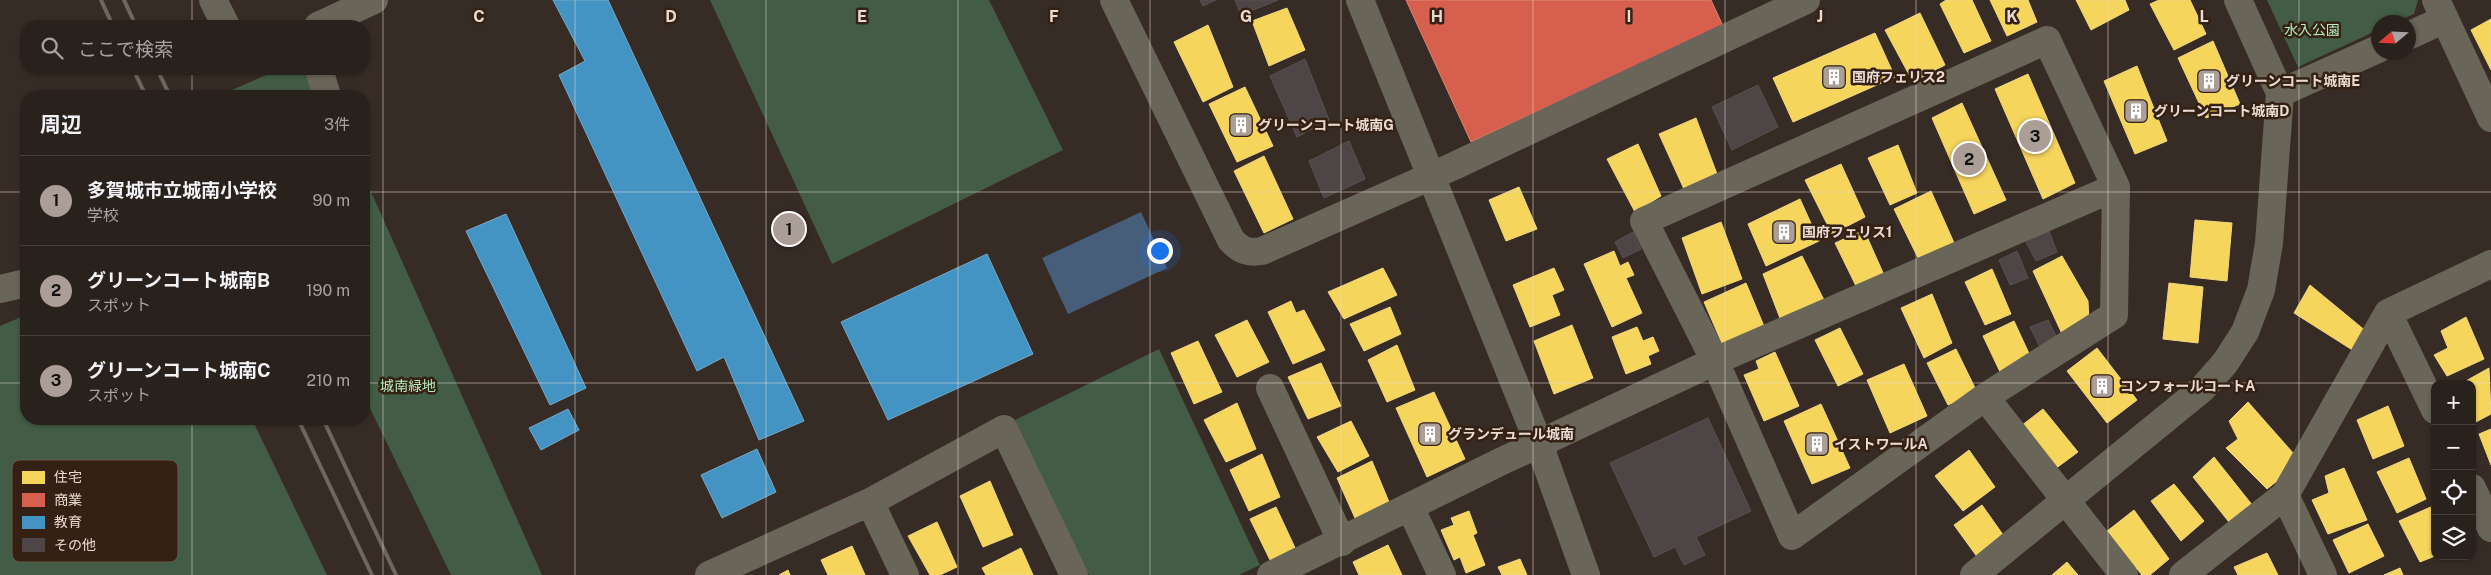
<!DOCTYPE html>
<html lang="ja">
<head>
<meta charset="utf-8">
<style>
	body { margin:0; font-family:"Public Sans","Noto Sans JP",sans-serif; background:#312925; color:#f1f3f6 }
	.controls { position:absolute; right:15px; bottom:15px; display:grid; overflow:hidden; border-radius:10px; box-shadow:0 1px 4px #0004 }
	.controls button { width:45px; height:45px; display:grid; place-items:center; padding:0; border:0; border-bottom:1px solid #453e3b; background:#29211c; color:#f1f3f6; font:25px sans-serif }
	.compass { position:absolute; left:2371px; top:15px; width:45px; height:45px; border-radius:50%; background:#29211c; box-shadow:0 1px 4px #0004; rotate:251deg }
	.you { position:absolute; left:1159px; top:250px; width:18px; height:18px; margin:-12px; border:4px solid #fff; border-radius:50%; background:#1a73e8; box-shadow:0 0 0 8px #1a73e833 }
	.badge { display:grid; place-items:center; width:32px; height:32px; border-radius:50%; background:#ab9e96; color:#111; font-size:16px; font-weight:700 }
	.pin { position:absolute; translate:-50% -50%; border:2px solid #fff; box-shadow:0 1px 5px #0006 }
	.list { margin:0; padding:0; list-style:none }
	h2 { display:flex; justify-content:space-between; align-items:center; height:65px; margin:0; padding:0 20px; font-size:21px }
	h2 small { font-size:16px; font-weight:400; color:#a5a3a3 }
	.list li { display:grid; grid-template-columns:32px 1fr auto; gap:15px; align-items:center; box-sizing:border-box; height:90px; padding:0 20px; border-top:1px solid #453e3b }
	.list b { display:block; font-size:19px; white-space:nowrap }
	.list p { margin:0; font-size:16px; white-space:nowrap; color:#a5a3a3 }
	.list em { font-size:16px; font-style:normal; color:#a5a3a3 }
	.icon { flex:none; width:28px; height:28px; fill:none; stroke:currentColor; stroke-width:2; stroke-linecap:round; stroke-linejoin:round }
	.map { position:relative; flex:none; width:2491px; height:575px; overflow:hidden }
	.search { position:absolute; background:#29211c; box-shadow:0 1px 4px #0004; left:20px; top:20px; width:350px; height:55px; display:flex; align-items:center; gap:12px; box-sizing:border-box; padding:0 18px; border-radius:20px; color:#a5a3a3; font-size:19px }
	.panel { position:absolute; background:#29211c; box-shadow:0 1px 4px #0004; left:20px; top:90px; width:350px; height:335px; border-radius:20px }
	.map>svg:first-child { display:block }
</style>
</head>
<body>
<div class="map">
<svg width="2491" height="575" viewBox="0 0 2491 575">
	<rect width="100%" height="100%" fill="#372c25"/>
	<path fill="#425c45" d="M710 0H989L1063 150 832 264Z
		M2267 0H2418L2414 14 2396 22H2378V30L2298 67Z
		M280 69H308L323 96H218Z
		M364 176 542 575H451L364 396Z
		M26 315V419H252L327 575H0V326Z
		M1159 349 1260 565 1239 575H1089L1015 420Z"/>
	<path fill="#475e7a" d="M1141 212 1167 268 1068 314 1042 258Z"/>
	<path fill="#f6d55c" stroke="#f2d780" d="M1946 0H1972L1991 41 1964 53 1940 4Z
		M1990 0H2028L2037 22 2007 36Z
		M2076 0H2125L2129 10 2091 30Z
		M2159 0H2190L2206 34 2174 50 2150 4Z
		M1287 8 1305 50 1269 66 1252 21Z
		M1920 13 1945 65 1913 82 1885 30Z
		M2491 19V70L2471 30Z
		M1208 25 1233 87 1203 102 1174 42Z
		M1875 33 1895 77 1793 122 1773 78Z
		M2213 41 2240 104 2206 118 2178 58Z
		M2137 66 2167 141 2135 154 2104 81Z
		M2028 74 2075 183 2043 199 1995 89Z
		M1245 87 1273 146 1237 162 1209 104Z
		M1962 103 2006 200 1974 214 1932 118Z
		M1696 118 1720 182 1688 198 1659 134Z
		M1638 144 1661 196 1635 212 1607 159Z
		M1898 145 1917 193 1890 205 1868 158Z
		M1264 156 1293 219 1264 233 1234 171Z
		M1841 164 1865 217 1832 234 1805 180Z
		M1519 187 1537 229 1506 241 1489 200Z
		M1931 191 1955 245 1920 262 1894 209Z
		M1800 199 1819 241 1766 266 1748 224Z
		M2195 220 2232 223 2227 281 2190 277Z
		M1721 222 1742 279 1702 294 1682 238Z
		M1864 230 1884 275 1857 288 1835 243Z
		M1614 251 1620 266 1628 262 1634 275 1626 278 1642 313 1612 327 1584 264Z
		M1802 256 1827 306 1783 326 1763 274Z
		M2062 256 2088 301 2089 322 2063 336 2033 271Z
		M1383 268 1397 295 1344 319 1328 292Z
		M1554 268 1564 290 1552 295 1560 315 1530 327 1513 285Z
		M1992 269 2011 314 1985 325 1965 282Z
		M1746 283 1766 331 1724 348 1704 302Z
		M2169 283 2203 287 2198 343 2163 339Z
		M2310 285 2367 332 2354 351 2294 313Z
		M1932 294 1952 343 1924 358 1901 308Z
		M1291 301 1296 313 1304 310 1325 350 1293 364 1268 312Z
		M1390 307 1401 334 1364 351 1350 324Z
		M2466 317 2484 359 2447 376 2434 355 2448 348 2441 331Z
		M1247 320 1269 362 1237 377 1215 335Z
		M2014 321 2032 360 2002 376 1983 336Z
		M1572 325 1593 378 1554 394 1534 341Z
		M1637 327 1643 341 1653 337 1659 351 1648 356 1651 364 1626 374 1612 337Z
		M1840 328 1863 374 1838 386 1815 340Z
		M1198 341 1222 392 1194 404 1171 353Z
		M1397 345 1415 390 1387 402 1368 360Z
		M2097 348 2137 400 2107 423 2067 371Z
		M1956 349 1977 392 1948 405 1927 363Z
		M1775 352 1799 406 1764 421 1744 375 1759 369 1756 361Z
		M1321 363 1341 406 1308 419 1288 377Z
		M1904 364 1927 416 1890 433 1867 380Z
		M2489 368 2491 414 2472 424V384L2464 382Z
		M1434 392 1465 459 1427 477 1396 408Z
		M2248 402 2301 462 2267 489 2226 448 2238 439 2229 421Z
		M1237 403 1256 449 1226 462 1204 420Z
		M1821 404 1850 468 1812 484 1784 421Z
		M2388 406 2404 446 2373 459 2357 420Z
		M2043 409 2078 452 2055 469 2021 426Z
		M1351 421 1369 456 1338 472 1317 437Z
		M2491 429V465L2479 434Z
		M1969 450 1995 487 1963 511 1935 476Z
		M1262 454 1280 497 1249 511 1230 470Z
		M2214 457 2257 511 2233 527 2193 477Z
		M2409 458 2426 499 2397 513 2377 472Z
		M1372 461 1389 502 1355 518 1337 478Z
		M2344 468 2367 520 2328 534 2312 500 2329 493 2325 476Z
		M990 481 1013 535 983 547 960 496Z
		M2174 484 2204 521 2181 541 2151 501Z
		M1982 505 2006 539 1978 558 1954 525Z
		M2433 506 2435 511V556L2420 562 2399 521Z
		M1276 507 1297 552 1271 562 1250 519Z
		M2134 510 2169 559 2150 575H2142L2106 532Z
		M1469 511 1477 533 1473 535 1485 565 1466 573 1460 557 1454 560 1441 530 1454 525 1451 518Z
		M937 522 957 567 940 575H930L908 536Z
		M2368 524 2384 556 2349 573 2333 540Z
		M1388 545 1402 575H1359L1353 562Z
		M852 546 865 575H828L821 560Z
		M1021 548 1033 575H986L982 568Z
		M2267 553 2278 575H2238L2234 567Z
		M1520 559 1527 575H1502L1498 567Z
		M2067 562 2078 575H2052Z
		M2400 568 2403 575H2384Z
		M788 570 790 575H779Z"/>
	<path fill="#d6604d" stroke="#dc8575" d="M1406 0H1711L1723 26 1471 142Z"/>
	<path fill="#4393c3" stroke="#75a9c8" d="M553 0H608L804 421 759 440 724 357 697 371 559 75 585 61Z
		M506 214 586 388 550 405 466 231Z
		M987 254 1033 354 888 420 841 322Z
		M568 409 579 430 541 450 529 428Z
		M757 449 776 492 722 518 701 475Z"/>
	<path fill="#4e4646" stroke="#595051" d="M1200 0H1216L1203 6Z
		M1235 0H1278L1241 15Z
		M1305 59 1329 120 1297 137 1270 76Z
		M1758 85 1778 127 1732 150 1712 107Z
		M1349 141 1365 179 1324 198 1309 161Z
		M2049 231 2057 252 2036 261 2026 242Z
		M1633 232 1641 249 1623 258 1615 242Z
		M2017 251 2028 278 2010 285 1999 260Z
		M2048 320 2059 342 2043 353 2030 327Z
		M1708 418 1751 511 1696 537 1705 555 1684 565 1675 547 1654 557 1610 463Z"/>
	<g fill="none" stroke-linecap="round" stroke-linejoin="round">
		<path stroke="#6a6559" stroke-width="28" d="M213 0 226 26
			M1114 0 1231 240C1241 251 1248 253 1262 251L1454 166 1806 0
			M2436 0 2491 118
			M318 26 374 0
			M2408 36 2445 19
			M2047 40 2116 187 2114 315 1985 397 1792 536 1715 361 1644 221Z
			M319 69 327 96
			M2280 93 2378 49
			M0 289 26 283
			M2388 313 2435 410
			M1270 388 1342 542
			M1985 397 2124 575
			M2472 488 2491 528
			M2285 495 2323 575
			M870 502 905 575
			M1410 507 1442 575
			M709 575 870 502 1004 429 1074 575
			M1271 575 1502 461 1715 361 2116 187
			M2183 575 2285 495 2388 313 2491 264"/>
		<path stroke="#6a6559" stroke-width="28" d="M1360 0 1539 444 1586 575
			M1974 575 2202 389 2225 363 2245 332 2261 290 2269 243 2280 93 2238 0"/>
		<path stroke="#6d675e" stroke-width="4" d="M101 0 113 26
			M124 0 136 26
			M133 69 146 96
			M157 69 170 96
			M298 419 372 575
			M323 419 396 575"/>
	</g>
	<path fill="none" stroke="#e9dbd3" stroke-width="1" stroke-opacity="0.55" d="M192 0V26M383 0V575M575 0V575M766 0V575M958 0V575M1150 0V575M1341 0V575M1533 0V575M1725 0V575M1916 0V575M2108 0V575M2299 0V575M192 69V96M0 192H26M364 192H2491M0 383H26M364 383H2491M192 419V575"/>
	<defs>
		<g id="building-square" transform="scale(1.25)"><rect x="-9" y="-9" width="18" height="18" rx="4" fill="#ab9e96" stroke="#352113"/><path d="M-4-6H4V6H1V3H-1V6H-4ZM-2.5-4.3h1.7v1.8h-1.7ZM.8-4.3h1.7v1.8H.8ZM-2.5-1h1.7V.8h-1.7ZM.8-1h1.7V.8H.8Z" fill="#fff"/></g>
	</defs>
	<g fill-rule="evenodd">
		<use href="#building-square" x="1834" y="77"/>
		<use href="#building-square" x="2209" y="81"/>
		<use href="#building-square" x="2136" y="111"/>
		<use href="#building-square" x="1241" y="125"/>
		<use href="#building-square" x="1784" y="232"/>
		<use href="#building-square" x="2102" y="386"/>
		<use href="#building-square" x="1430" y="434"/>
		<use href="#building-square" x="1817" y="444"/>
	</g>
	<g text-anchor="middle" dominant-baseline="central" stroke-width="5" stroke-linejoin="round" paint-order="stroke">
		<g font-size="14" fill="#b4eebe" stroke="#352113">
			<text x="2312" y="30">水入公園</text>
			<text x="408" y="386">城南緑地</text>
		</g>
		<g font-size="14" font-weight="bold" fill="#e9dbd3" stroke="#352113" text-anchor="start">
			<text x="1852" y="77">国府フェリス2</text>
			<text x="2226" y="81">グリーンコート城南E</text>
			<text x="2154" y="111">グリーンコート城南D</text>
			<text x="1258" y="125">グリーンコート城南G</text>
			<text x="1802" y="232">国府フェリス1</text>
			<text x="2120" y="386">コンフォールコートA</text>
			<text x="1448" y="434">グランデュール城南</text>
			<text x="1834" y="444">イストワールA</text>
		</g>
	</g>
	<rect x="12" y="460" width="166" height="102" rx="8" fill="#352113" stroke="#6b594d" stroke-width="1"/>
	<rect x="22" y="471" width="23" height="13" fill="#f6d55c"/>
	<rect x="22" y="493" width="23" height="14" fill="#d6604d"/>
	<rect x="22" y="516" width="23" height="13" fill="#4393c3"/>
	<rect x="22" y="538" width="23" height="14" fill="#4e4646"/>
	<g font-size="14" fill="#e9dbd3">
		<text x="54" y="482">住宅</text>
		<text x="54" y="505">商業</text>
		<text x="54" y="527">教育</text>
		<text x="54" y="550">その他</text>
	</g>
	<g font-size="16" text-anchor="middle" font-weight="bold" fill="#e9dbd3" stroke="#352113" stroke-width="5" stroke-linejoin="round" paint-order="stroke">
		<text x="479" y="22">C</text>
		<text x="671" y="22">D</text>
		<text x="862" y="22">E</text>
		<text x="1054" y="22">F</text>
		<text x="1246" y="22">G</text>
		<text x="1437" y="22">H</text>
		<text x="1629" y="22">I</text>
		<text x="1820" y="22">J</text>
		<text x="2012" y="22">K</text>
		<text x="2204" y="22">L</text>
	</g>
</svg>
<div class="controls">
<button>+</button>
<button>−</button>
<button><svg class="icon" aria-label="locate" viewBox="0 0 24 24"><circle cx="12" cy="12" r="6"/><path d="M12 2v4M12 18v4M2 12h4M18 12h4"/></svg></button>
<button><svg class="icon" aria-label="layers" viewBox="0 0 24 24"><path d="M12 4l9 5-9 5-9-5zM3 14l9 5 9-5"/></svg></button>
</div>
<svg class="compass" viewBox="-18 -18 36 36"><path d="M0-13l5 13h-10z" fill="#e53935"/><path d="M0 13l5-13h-10z" fill="#a5a3a3"/></svg>
<div class="you"></div>
<div class="pin badge" style="left:789px;top:229px">1</div>
<div class="pin badge" style="left:1969px;top:159px">2</div>
<div class="pin badge" style="left:2035px;top:136px">3</div>
<div class="search"><svg class="icon" aria-label="search" viewBox="0 0 24 24"><circle cx="10" cy="10" r="6"/><path d="M15 15l6 6"/></svg>ここで検索</div>
<section class="panel">
<h2>周辺<small>3件</small></h2>
<ul class="list">
<li><span class="badge">1</span><div><b>多賀城市立城南小学校</b><p>学校</p></div><em>90 m</em></li>
<li><span class="badge">2</span><div><b>グリーンコート城南B</b><p>スポット</p></div><em>190 m</em></li>
<li><span class="badge">3</span><div><b>グリーンコート城南C</b><p>スポット</p></div><em>210 m</em></li>
</ul>
</section>
</div>
</body>
</html>
